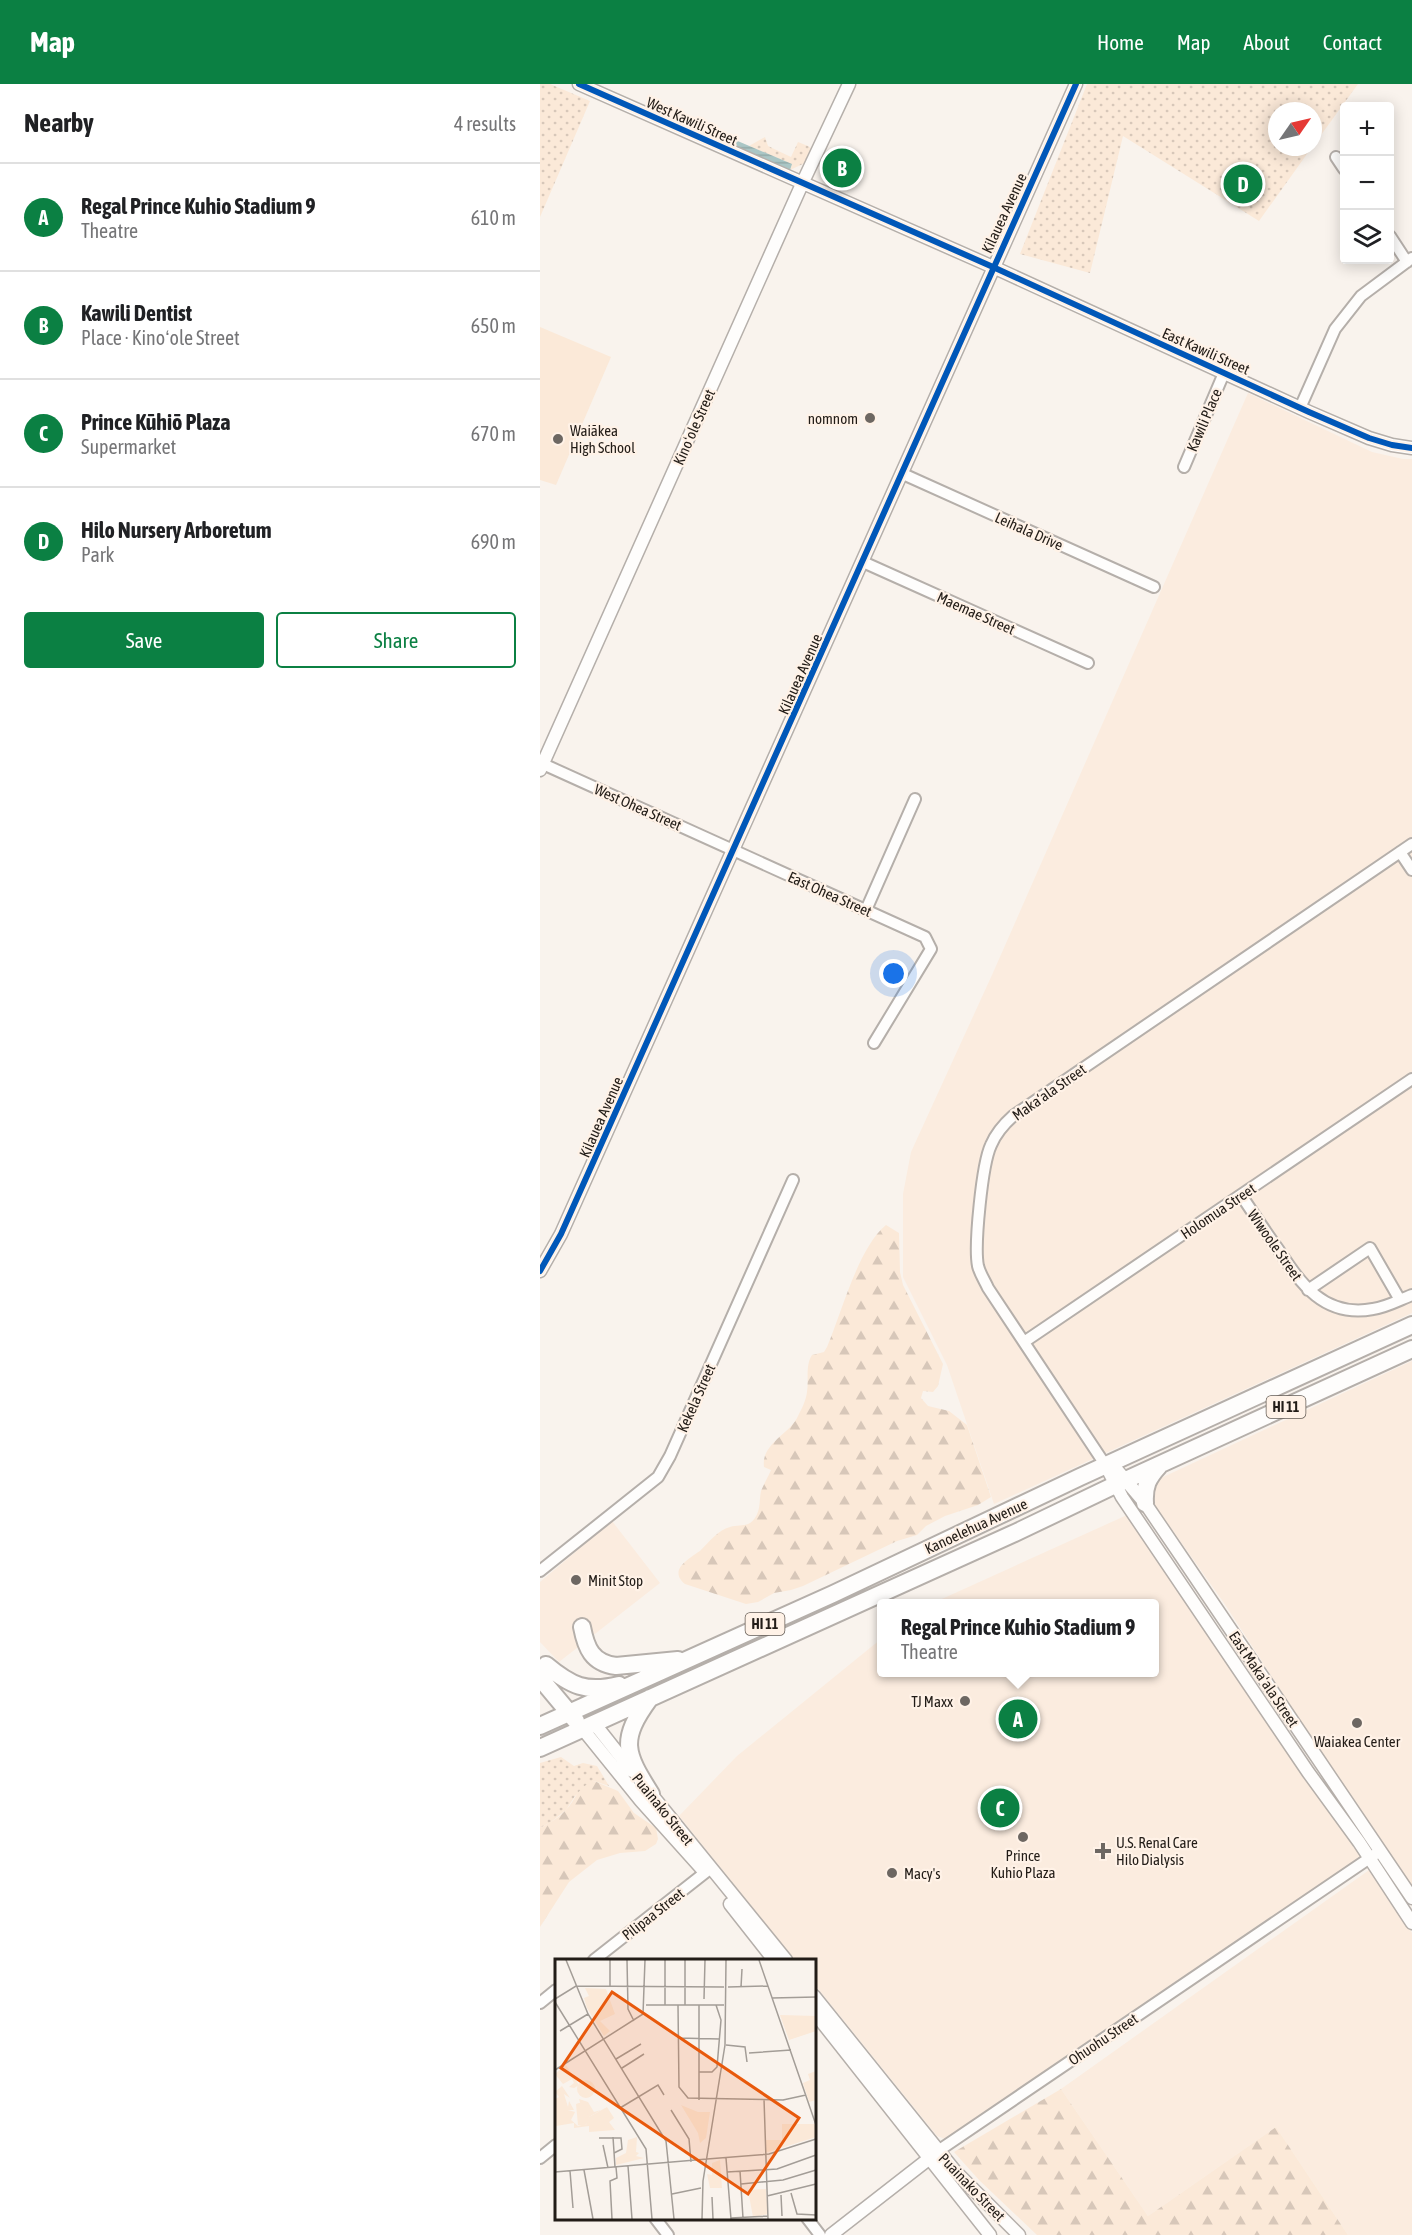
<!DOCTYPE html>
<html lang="en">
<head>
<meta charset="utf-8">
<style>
	body { margin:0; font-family:"Asap Condensed",sans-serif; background:#f6f6f6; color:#202124 }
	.controls { position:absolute; right:18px; top:18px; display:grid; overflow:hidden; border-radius:6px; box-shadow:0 3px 15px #0003 }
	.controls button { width:54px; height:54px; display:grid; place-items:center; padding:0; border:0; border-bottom:2px solid #e0e0e0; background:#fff; color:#202124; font:30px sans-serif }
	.compass { position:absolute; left:728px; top:18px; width:54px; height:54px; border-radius:50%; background:#fff; box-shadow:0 3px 15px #0003; rotate:56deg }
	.you { position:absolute; left:354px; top:890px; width:21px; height:21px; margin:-15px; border:4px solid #fff; border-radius:50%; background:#1a73e8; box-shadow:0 0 0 9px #1a73e833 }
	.badge { display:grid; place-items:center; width:39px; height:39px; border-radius:50%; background:#0b8043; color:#fff; font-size:20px; font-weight:700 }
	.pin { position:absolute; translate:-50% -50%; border:3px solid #fff; box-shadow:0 2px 6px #0006 }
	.popup { position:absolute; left:337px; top:1515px; width:282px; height:78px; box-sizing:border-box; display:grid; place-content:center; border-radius:6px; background:#fff; filter:drop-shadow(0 2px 4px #0005); font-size:20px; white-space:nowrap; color:#757577 }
	.popup b { font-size:22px; color:#202124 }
	.popup::after { content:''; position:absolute; left:50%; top:100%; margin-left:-12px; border:12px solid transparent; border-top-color:#fff }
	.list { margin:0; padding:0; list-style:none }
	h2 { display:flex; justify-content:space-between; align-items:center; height:78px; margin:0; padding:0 24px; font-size:26px }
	h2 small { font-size:20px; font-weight:400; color:#757577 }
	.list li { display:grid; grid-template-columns:39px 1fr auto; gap:18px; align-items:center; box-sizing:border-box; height:108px; padding:0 24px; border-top:2px solid #e0e0e0 }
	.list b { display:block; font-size:22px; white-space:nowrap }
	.list p { margin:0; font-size:20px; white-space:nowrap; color:#757577 }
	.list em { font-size:20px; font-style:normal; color:#757577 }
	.actions { display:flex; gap:12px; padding:18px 24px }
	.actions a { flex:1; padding:14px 0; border:2px solid #0b8043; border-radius:6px; text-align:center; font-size:21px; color:#0b8043 }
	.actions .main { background:#0b8043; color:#fff }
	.icon { flex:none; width:33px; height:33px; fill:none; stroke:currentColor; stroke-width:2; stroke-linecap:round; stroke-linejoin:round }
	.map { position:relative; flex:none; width:872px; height:2151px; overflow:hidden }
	header { display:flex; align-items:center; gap:36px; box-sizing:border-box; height:84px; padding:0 30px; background:#0b8043; color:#fff }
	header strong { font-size:28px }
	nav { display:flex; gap:33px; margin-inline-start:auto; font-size:21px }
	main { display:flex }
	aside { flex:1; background:#fff }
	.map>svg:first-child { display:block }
</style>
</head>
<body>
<header>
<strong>Map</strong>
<nav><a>Home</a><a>Map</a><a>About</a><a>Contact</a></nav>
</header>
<main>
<aside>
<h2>Nearby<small>4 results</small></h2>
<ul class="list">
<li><span class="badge">A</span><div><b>Regal Prince Kuhio Stadium 9</b><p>Theatre</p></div><em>610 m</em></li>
<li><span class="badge">B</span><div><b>Kawili Dentist</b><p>Place · Kinoʻole Street</p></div><em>650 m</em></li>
<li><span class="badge">C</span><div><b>Prince Kūhiō Plaza</b><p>Supermarket</p></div><em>670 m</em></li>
<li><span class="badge">D</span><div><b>Hilo Nursery Arboretum</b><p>Park</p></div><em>690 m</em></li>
</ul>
<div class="actions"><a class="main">Save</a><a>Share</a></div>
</aside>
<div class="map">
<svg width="872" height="2151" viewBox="0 0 872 2151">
	<defs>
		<pattern id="grass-dots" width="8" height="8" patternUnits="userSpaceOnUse" patternTransform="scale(1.5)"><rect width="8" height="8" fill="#fbe9d8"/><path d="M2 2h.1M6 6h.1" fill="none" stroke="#d7c7b9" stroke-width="1.8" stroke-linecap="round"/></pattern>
		<pattern id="forest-firs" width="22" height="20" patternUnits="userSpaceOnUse" patternTransform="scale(1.5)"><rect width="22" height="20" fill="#fbe9d8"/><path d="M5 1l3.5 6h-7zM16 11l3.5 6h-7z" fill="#d7c7b9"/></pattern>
		<pattern id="water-rules" width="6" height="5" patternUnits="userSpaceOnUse" patternTransform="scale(1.5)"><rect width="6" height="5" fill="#aac6c5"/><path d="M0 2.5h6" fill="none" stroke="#92aaa8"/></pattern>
	</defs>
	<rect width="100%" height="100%" fill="#f9f3ed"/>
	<path fill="#fbecdf" d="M708 309 832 368 863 375H872V1229L454 1420 407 1281 363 1193V1110L371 1068 452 891Z
		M872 1277V1808L684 1519 609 1413 612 1401 621 1394Z
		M587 1431 824 1774 405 2055 397 2052 275 1901 274 1876H255L139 1732 197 1672 341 1555 342 1588H614V1520L393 1519Z
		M72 1437 120 1499 19 1578 0 1558V1498Z
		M832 1784 872 1849V2151H808L736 2043 608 2132 521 2005Z"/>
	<path fill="url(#grass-dots)" d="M0 0H10L50 17 0 133Z
		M547 0H818L773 62V27H737V63H772L719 137 583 52 550 189 480 170Z
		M225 53 228 62 251 73 258 58 268 62 273 66 267 78 250 86 251 80 209 62Z
		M21 1673 34 1682 43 1679 57 1682 69 1702 54 1697 35 1712 26 1726 11 1738 0 1744V1679Z"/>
	<path fill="url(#forest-firs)" d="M346 1141 359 1149 360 1188 363 1201 403 1280 398 1302 393 1308 383 1307 381 1314 388 1322 409 1327 427 1341 451 1413 438 1421 405 1432 386 1442 377 1451 357 1457 263 1502 251 1506 234 1509 218 1518 206 1520 145 1500C127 1485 151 1474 161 1466 169 1458 178 1446 190 1443 200 1440 208 1444 215 1434 221 1425 219 1416 221 1407 224 1400 228 1393 231 1386L224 1383C221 1360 248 1351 257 1334 261 1326 266 1317 267 1308 269 1296 265 1282 272 1271L284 1268 287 1263C302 1228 318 1164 346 1141Z
		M54 1697 78 1707 94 1729 116 1744 118 1755 116 1760 105 1767 80 1769 57 1776 29 1798 0 1843V1744C9 1739 17 1735 24 1728 37 1715 36 1704 54 1697Z
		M521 2005 608 2132 736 2043 808 2151H497L439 2096 414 2068Z"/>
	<path fill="#fbe9d8" d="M0 243 71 273 16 401 0 396Z"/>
	<path fill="url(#water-rules)" d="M193 55 252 80 250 86 229 79 191 61Z"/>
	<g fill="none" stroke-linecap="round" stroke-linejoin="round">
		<g stroke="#b5afaa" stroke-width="14">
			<path id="minor" d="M796 73 804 85
				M850 152 867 178
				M760 324 795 245 821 212 872 174
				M644 383 684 289
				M363 390 614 503
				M323 478 548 579
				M3 680 385 853 391 865 334 959
				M860 768 872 786
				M326 826 375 715
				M701 1111C713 1129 725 1147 738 1165 761 1200 784 1234 833 1225 847 1223 859 1216 872 1211
				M768 1206 830 1164 860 1216
				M484 1258 872 995
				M566 1382 448 1204C445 1197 440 1190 438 1182 434 1162 442 1080 451 1061 456 1049 464 1040 473 1032L872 760
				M0 1487 118 1393 130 1372 253 1096
				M54 1876 171 1784
				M0 1919 16 1906
				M398 2067 840 1767
				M0 2074 16 2061
				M115 2134 128 2151
				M267 2134 280 2151"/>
		</g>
		<g stroke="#b5afaa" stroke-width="15">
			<path id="tertiary" d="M39 0 453 183 769 328 829 354 852 361 872 364
				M0 686 262 100 309 0
				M0 1187 21 1150 536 0
				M571 1379 605 1419 641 1472 872 1814
				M566 1382 582 1413 768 1688 819 1758 872 1839
				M54 1639 92 1687
				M42 1644 101 1717 162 1785
				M107 1705 246 1876
				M190 1820 234 1876
				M274 1912 415 2087 479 2151
				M274 1928 450 2151
				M291 2151 395 2070"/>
		</g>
		<g stroke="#b5afaa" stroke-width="20">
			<path id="trunk" d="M605 1419C604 1402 608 1394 619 1382
				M42 1543C46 1564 52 1579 76 1582L138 1576
				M6 1581C31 1602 46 1609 79 1601
				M0 1594 36 1637
				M110 1614C79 1656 85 1669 111 1710
				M0 1642 293 1510 540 1393 872 1241
				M0 1664 477 1448 575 1401 872 1265"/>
		</g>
		<use href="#minor" stroke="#fefdfc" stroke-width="10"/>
		<use href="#tertiary" stroke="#fefdfc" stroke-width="12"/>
		<use href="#trunk" stroke="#fefdfc" stroke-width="16"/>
		<g stroke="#fff2e7" stroke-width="10">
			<path id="cycleway" d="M39 0 453 183 769 328 829 354 852 361 872 364
				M0 1187 21 1150 536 0"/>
		</g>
		<use href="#cycleway" stroke="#0057b8" stroke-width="6"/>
	</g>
	<g fill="#6d6762" stroke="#fff2e7" stroke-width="2">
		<circle cx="330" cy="334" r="6"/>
		<circle cx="18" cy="355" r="6"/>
		<circle cx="36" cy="1496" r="6"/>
		<circle cx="425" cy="1617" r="6"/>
		<circle cx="817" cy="1639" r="6"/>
		<circle cx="483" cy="1753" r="6"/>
		<path d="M560 1758h6v6h6v6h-6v6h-6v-6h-6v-6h6z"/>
		<circle cx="352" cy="1789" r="6"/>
	</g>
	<g text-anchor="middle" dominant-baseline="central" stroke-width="4.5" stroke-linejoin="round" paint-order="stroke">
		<g fill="#fff2e7" stroke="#645c55" stroke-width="1.5">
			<rect x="726.5" y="1312" width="39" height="22" rx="4.5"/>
			<rect x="205.5" y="1529" width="39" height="22" rx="4.5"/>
		</g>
		<g font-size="14" font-weight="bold" fill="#221c17">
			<text x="746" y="1323">HI 11</text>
			<text x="225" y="1540">HI 11</text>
		</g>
		<g font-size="15" fill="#221c17" stroke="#fff2e7">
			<text transform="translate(152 37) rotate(24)">West Kawili Street</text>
			<text transform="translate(464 129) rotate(-65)">Kilauea Avenue</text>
			<text transform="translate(666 267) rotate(24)">East Kawili Street</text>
			<text transform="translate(664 336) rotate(-67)">Kawili Place</text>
			<text transform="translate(154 343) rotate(-66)">Kinoʻole Street</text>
			<text transform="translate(489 447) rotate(24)">Leihala Drive</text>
			<text transform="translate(436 529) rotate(24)">Maemae Street</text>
			<text transform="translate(260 590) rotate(-66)">Kilauea Avenue</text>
			<text transform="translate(98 723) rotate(24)">West Ohea Street</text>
			<text transform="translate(290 810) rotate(24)">East Ohea Street</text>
			<text transform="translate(509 1008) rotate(-35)">Maka‘ala Street</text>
			<text transform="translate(61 1033) rotate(-66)">Kilauea Avenue</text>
			<text transform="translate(678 1127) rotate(-34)">Holomua Street</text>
			<text transform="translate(735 1161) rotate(55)">Wiwoole Street</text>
			<text transform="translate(156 1314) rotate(-66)">Kekela Street</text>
			<text transform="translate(436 1442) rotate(-25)">Kanoelehua Avenue</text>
			<text transform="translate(724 1595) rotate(56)">East Makaʻala Street</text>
			<text transform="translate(123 1725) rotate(51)">Puainako Street</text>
			<text transform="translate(113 1830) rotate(-38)">Pilipaa Street</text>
			<text transform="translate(563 1955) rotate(-34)">Ohuohu Street</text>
			<text transform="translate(432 2103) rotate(46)">Puainako Street</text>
		</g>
		<g font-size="15" fill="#221c17" stroke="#fff2e7" text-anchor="start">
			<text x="318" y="334" text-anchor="end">nomnom</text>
			<text x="30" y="346">Waiākea<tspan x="30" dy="17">High School</tspan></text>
			<text x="48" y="1496">Minit Stop</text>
			<text x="413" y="1617" text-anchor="end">TJ Maxx</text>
			<text x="817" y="1657" text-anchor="middle">Waiakea Center</text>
			<text x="576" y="1758">U.S. Renal Care<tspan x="576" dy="17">Hilo Dialysis</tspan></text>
			<text x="483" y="1771" text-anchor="middle">Prince<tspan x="483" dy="17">Kuhio Plaza</tspan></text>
			<text x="364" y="1789">Macy's</text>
		</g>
	</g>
	<g transform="translate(15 1875)">
		<rect width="261" height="261" fill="#f9f3ed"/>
		<path d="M30 29 51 30 60 55 45 62 55 72 49 77 32 49 29 39 34 37ZM11 106 24 126 19 129 14 128 19 124 17 120 8 125 0 115ZM7 127 15 139 9 135 13 148 14 142 19 151H13L20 153 16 161 23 167 32 165 24 140 33 143 39 153 46 151 34 158V167L19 169V164L1 167 0 140 4 138 0 133Z" fill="#fbe9d8"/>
		<path d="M225 56 261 57V72L234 81ZM261 112V141L254 143 248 124 255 121 253 115ZM126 146 143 153H155L151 179 145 184 143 174ZM227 165H260L261 178 210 194 211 181H227ZM82 178 81 193 84 194 81 197 89 199 61 206V199L71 194 73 181ZM165 201 167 229H155L152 215 157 216V204Z" fill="#fbe9d8"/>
		<path d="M52 148 59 159 54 163 60 171 34 173V158ZM211 230 213 255 198 258 193 231Z" fill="#fbe9d8"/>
		<path d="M22 130a9 9 0 1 1 18 0a9 9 0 1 1-18 0ZM27 143 32 150 33 164 28 167 23 166 21 145Z" fill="#fbe9d8"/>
		<path fill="none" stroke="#a39d97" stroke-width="1.5" d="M11 1 33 55 111 182 119 260M55 1V27M72 1 73 50 79 62M204 1 261 166M173 28 213 27M186 28 187 10M217 39 261 38M0 40 21 27 169 28M149 40 150 1M0 43 91 190 97 260M91 46H169M110 46V1M123 46 124 128 133 139 228 141 251 136M130 46V1M144 46V141M5 72 33 55M123 79 165 80M171 86 190 88 192 103M194 94 236 91M61 100 86 85M67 109 89 95M0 111 88 55 90 1M144 113H157L162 108 166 61 161 46M209 140 213 260M65 149 103 126 109 136M116 151 134 180 136 203M58 178 60 208M44 179H66L67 190 59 194M48 186 53 209M171 199 176 260M152 200 214 195 261 180M73 207 77 260M29 211 38 260M15 212 18 249M185 212 188 259M0 213 152 200M172 213 222 210 261 196M186 225 228 221 261 211M236 234 242 255 261 256M117 235 146 229M226 236 227 257M212 237 261 225M157 238 158 260M176 259 213 257M57 260 55 222 62 219 61 208M147 260 148 222 170 86 171 1"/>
		<path fill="#e8590c" fill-opacity="0.15" stroke="#e8590c" stroke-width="3" d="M57 33 244 159 193 235 6 109Z"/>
		<rect width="261" height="261" fill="none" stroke="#221c17" stroke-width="3"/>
	</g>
</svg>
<div class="controls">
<button>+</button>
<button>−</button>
<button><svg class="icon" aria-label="layers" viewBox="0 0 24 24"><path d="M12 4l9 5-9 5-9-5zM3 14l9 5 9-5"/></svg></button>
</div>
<svg class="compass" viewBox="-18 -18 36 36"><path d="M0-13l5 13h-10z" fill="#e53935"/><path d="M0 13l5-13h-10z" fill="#757577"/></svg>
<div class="you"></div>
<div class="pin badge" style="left:478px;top:1635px">A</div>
<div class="popup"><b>Regal Prince Kuhio Stadium 9</b>Theatre</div>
<div class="pin badge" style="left:302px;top:84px">B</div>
<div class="pin badge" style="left:460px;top:1724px">C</div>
<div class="pin badge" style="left:703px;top:100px">D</div>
</div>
</main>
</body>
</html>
